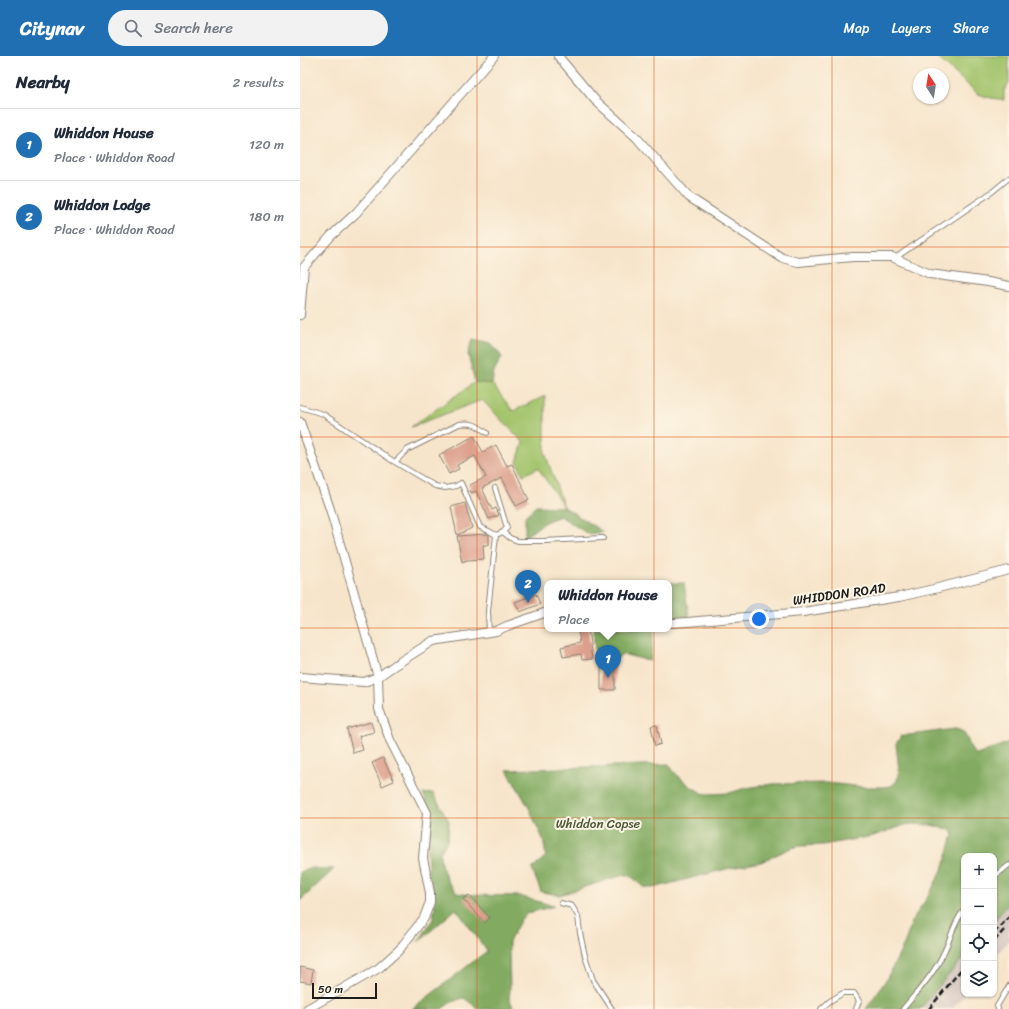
<!DOCTYPE html>
<html lang="en">
<head>
<meta charset="utf-8">
<style>
	body { margin:0; font-family:Sriracha,sans-serif; background:#f2f2f3; color:#1f2937 }
	.controls { position:absolute; right:12px; bottom:12px; display:grid; overflow:hidden; border-radius:8px; box-shadow:0 1px 3px #0004 }
	.controls button { width:36px; height:36px; display:grid; place-items:center; padding:0; border:0; border-bottom:1px solid #e0e1e3; background:#fff; color:#1f2937; font:20px sans-serif }
	.compass { position:absolute; left:613px; top:12px; width:36px; height:36px; border-radius:50%; background:#fff; box-shadow:0 1px 3px #0004; rotate:348deg }
	.scale { position:absolute; left:12px; bottom:10px; width:65px; box-sizing:border-box; padding-left:4px; border:2px solid #1c1c1c; border-top:0; font-size:11px; line-height:14px; white-space:nowrap; color:#1c1c1c; -webkit-text-stroke:3px #fcf5e5; paint-order:stroke }
	.you { position:absolute; left:459px; top:563px; width:14px; height:14px; margin:-10px; border:3px solid #fff; border-radius:50%; background:#1a73e8; box-shadow:0 0 0 6px #1a73e833 }
	.badge { display:grid; place-items:center; width:26px; height:26px; border-radius:50%; background:#1f6fb2; color:#fff; font-size:13px; font-weight:700 }
	.pin { position:absolute; translate:-50% -33px; filter:drop-shadow(0 1px 2px #0008) }
	.pin::after { content:''; position:absolute; top:21px; width:14px; height:12px; background:inherit; clip-path:polygon(0 0,100% 0,50% 100%) }
	.popup { position:absolute; left:244px; top:524px; width:128px; height:52px; box-sizing:border-box; display:grid; place-content:center; border-radius:8px; background:#fff; filter:drop-shadow(0 1px 3px #0005); font-size:13px; white-space:nowrap; color:#747a83 }
	.popup b { font-size:15px; color:#1f2937 }
	.popup::after { content:''; position:absolute; left:50%; top:100%; margin-left:-8px; border:8px solid transparent; border-top-color:#fff }
	.list { margin:0; padding:0; list-style:none }
	h2 { display:flex; justify-content:space-between; align-items:center; height:52px; margin:0; padding:0 16px; font-size:17px }
	h2 small { font-size:13px; font-weight:400; color:#747a83 }
	.list li { display:grid; grid-template-columns:26px 1fr auto; gap:12px; align-items:center; box-sizing:border-box; height:72px; padding:0 16px; border-top:1px solid #e0e1e3 }
	.list b { display:block; font-size:15px; white-space:nowrap }
	.list p { margin:0; font-size:13px; white-space:nowrap; color:#747a83 }
	.list em { font-size:13px; font-style:normal; color:#747a83 }
	.icon { flex:none; width:22px; height:22px; fill:none; stroke:currentColor; stroke-width:2; stroke-linecap:round; stroke-linejoin:round }
	.map { position:relative; flex:none; width:709px; height:953px; overflow:hidden }
	header { display:flex; align-items:center; gap:24px; box-sizing:border-box; height:56px; padding:0 20px; background:#1f6fb2; color:#fff }
	header strong { font-size:19px }
	nav { display:flex; gap:22px; margin-inline-start:auto; font-size:14px }
	.search { width:280px; height:36px; background:#f2f2f3; display:flex; align-items:center; gap:10px; box-sizing:border-box; padding:0 14px; border-radius:22px; color:#747a83; font-size:15px }
	main { display:flex }
	aside { flex:1; background:#fff }
	.map>svg:first-child { display:block }
</style>
</head>
<body>
<header>
<strong>Citynav</strong>
<div class="search"><svg class="icon" aria-label="search" viewBox="0 0 24 24"><circle cx="10" cy="10" r="6"/><path d="M15 15l6 6"/></svg>Search here</div>
<nav><a>Map</a><a>Layers</a><a>Share</a></nav>
</header>
<main>
<aside>
<h2>Nearby<small>2 results</small></h2>
<ul class="list">
<li><span class="badge">1</span><div><b>Whiddon House</b><p>Place · Whiddon Road</p></div><em>120 m</em></li>
<li><span class="badge">2</span><div><b>Whiddon Lodge</b><p>Place · Whiddon Road</p></div><em>180 m</em></li>
</ul>
</aside>
<div class="map">
<svg width="709" height="953" viewBox="0 0 709 953">
	<rect width="100%" height="100%" fill="#fcf5e5"/>
	<filter id="ink" filterUnits="userSpaceOnUse"><feTurbulence type="fractalNoise" baseFrequency=".025" numOctaves="2"/><feDisplacementMap in="SourceGraphic" scale="8" xChannelSelector="R" yChannelSelector="G"/><feConvolveMatrix kernelMatrix="1 2 1 2 8 2 1 2 1" color-interpolation-filters="sRGB"/></filter>
	<filter id="wash" filterUnits="userSpaceOnUse"><feTurbulence type="fractalNoise" baseFrequency=".012" numOctaves="4" result="noise"/><feDisplacementMap in="SourceGraphic" scale="16" xChannelSelector="R" yChannelSelector="G"/><feGaussianBlur stdDeviation="0.9" result="paint"/><feColorMatrix in="noise" values="0 0 0 0 0 0 0 0 0 0 0 0 0 0 0 0 0 1.4 0 .05"/><feComposite in="paint" operator="in"/></filter>
	<g filter="url(#wash)">
		<rect width="100%" height="100%" fill="#f7e5cb"/>
		<path fill="#cfc0bb" d="M709 847V884L694 902V865Z
			M664 901V938H665L652 953H620Z"/>
		<path fill="#a3c46c" stroke="#607044" d="M636 0H709V27L704 34V44L686 41 678 38Z
			M175 326 192 328 213 355 245 340V397L264 451 238 412 223 419 217 406 223 386 182 344 111 371Z"/>
		<path fill="#82aa60" stroke="#4f633e" d="M173 283 191 287 202 301 194 315 192 328 175 326 168 298Z
			M236 450 264 451 303 476 288 478 260 460 245 466 225 481V460Z
			M361 527H384L389 560 369 562V527Z
			M293 573H354L350 605 322 598 315 605 296 603Z
			M655 673C671 675 666 693 677 699L709 686V847L694 865V800H664V901L620 953H566L586 924 604 889 613 863 629 839 644 810 653 779 652 775 645 772 630 769 608 768 573 780 523 789 499 790 491 792 461 806 426 813 361 830 352 832 343 831C336 825 333 819 323 819L260 839 241 836 232 813 246 800 243 783 236 768 229 752 207 714 369 708 372 713 376 718 390 730 402 737 408 738 429 737 446 732 472 728 528 727 563 731H582L591 730 597 725 599 714 596 688 601 680Z
			M133 737 149 765 148 783 140 797 141 808 148 826 157 837 169 839 219 840 254 850 228 857 221 863 213 878 209 886V895L210 934 209 942 214 953H177L172 948 164 942C155 944 149 947 142 953H112L187 895 156 853 118 886 133 863 135 849 134 836 129 819 127 797 132 759 123 738Z
			M9 812 34 813 0 845V816Z"/>
		<g id="blocks">
			<path fill="#dc9f8b" d="M174 380 183 396 196 389 207 410 212 408 229 444 216 450 202 422 182 432 192 454 196 452 199 459 189 463 176 435 171 437 170 429 186 421 175 400 157 409 159 413 149 418 139 399Z
				M165 447 172 472 157 479 151 451Z
				M187 478 189 479V489H183L184 503 167 504 162 506 157 480Z
				M236 538 240 548 220 556 215 546Z
				M278 573H288L292 603 282 604 281 598 263 601 261 591 280 587Z
				M301 610H315V634H301Z
				M71 666 74 676 59 680 63 694 53 697 47 673Z
				M357 669 361 688 355 690 351 670Z
				M83 702 94 725 82 730 72 707Z
				M169 839 190 862 185 867 163 843Z
				M0 911 13 914 11 927 0 925Z"/>
		</g>
	</g>
	<g filter="url(#ink)">
		<use href="#blocks" fill-opacity="0" stroke="#8a8074" stroke-width="1"/>
		<g fill="none" stroke-linecap="round" stroke-linejoin="round">
			<g stroke="#8a8074" stroke-width="6">
				<path id="service" d="M595 202 692 136 709 122
					M0 351 23 358 93 405 135 430 145 432 156 430 161 427 180 471 189 475 196 479
					M95 406 107 394 159 368C172 366 177 369 187 377
					M203 476 210 482 218 485H244L303 482
					M189 576 188 555 196 479 203 476 207 472 195 432
					M694 821 709 809
					M261 847 272 850 278 860 280 877 285 900 293 924 312 953
					M521 953 530 945 543 937H554L559 945 556 953
					M603 953C617 936 634 918 643 898 651 883 653 867 664 854
					M698 953 697 950 709 930"/>
			</g>
			<g stroke="#8a8074" stroke-width="10">
				<path id="minor" d="M258 0 295 44 336 81 389 141 482 202 498 206 553 201H592L630 218 688 226 709 230
					M0 259 4 211 31 180 56 157 194 0
					M0 366 30 453 78 621 79 653 90 684 127 757 123 802 130 837V846L124 862 99 894 79 912 7 953
					M369 567H375L503 556 599 541 634 533 709 514
					M0 621 64 626 78 621 95 609 133 585 196 575 207 570 247 556"/>
			</g>
			<use href="#service" stroke="#fff" stroke-width="4"/>
			<use href="#minor" stroke="#fff" stroke-width="8"/>
			<path stroke="#1c1c1c" stroke-width="2.5" stroke-dasharray="6 3" stroke-linecap="butt" d="M694 877 709 861
				M694 885 704 874
				M629 953 664 910"/>
		</g>
	</g>
	<path fill="none" stroke="#de560d" stroke-width="1" stroke-opacity="0.55" d="M177 0V953M354 0V953M532 0V953M0 191H709M0 381H709M0 572H709M0 762H709"/>
	<g text-anchor="middle" dominant-baseline="central" stroke-width="4" stroke-linejoin="round" paint-order="stroke">
		<g font-size="13" fill="#1c1c1c" stroke="#fcf5e5">
			<text transform="translate(539 538) rotate(-8)">WHIDDON ROAD</text>
		</g>
		<g font-size="13" fill="#4b5738" stroke="#fcf5e5">
			<text x="298" y="767">Whiddon Copse</text>
		</g>
	</g>
</svg>
<div class="controls">
<button>+</button>
<button>−</button>
<button><svg class="icon" aria-label="locate" viewBox="0 0 24 24"><circle cx="12" cy="12" r="6"/><path d="M12 2v4M12 18v4M2 12h4M18 12h4"/></svg></button>
<button><svg class="icon" aria-label="layers" viewBox="0 0 24 24"><path d="M12 4l9 5-9 5-9-5zM3 14l9 5 9-5"/></svg></button>
</div>
<svg class="compass" viewBox="-18 -18 36 36"><path d="M0-13l5 13h-10z" fill="#e53935"/><path d="M0 13l5-13h-10z" fill="#747a83"/></svg>
<div class="scale">50 m</div>
<div class="you"></div>
<div class="pin badge" style="left:308px;top:622px">1</div>
<div class="popup"><b>Whiddon House</b>Place</div>
<div class="pin badge" style="left:228px;top:547px">2</div>
</div>
</main>
</body>
</html>
